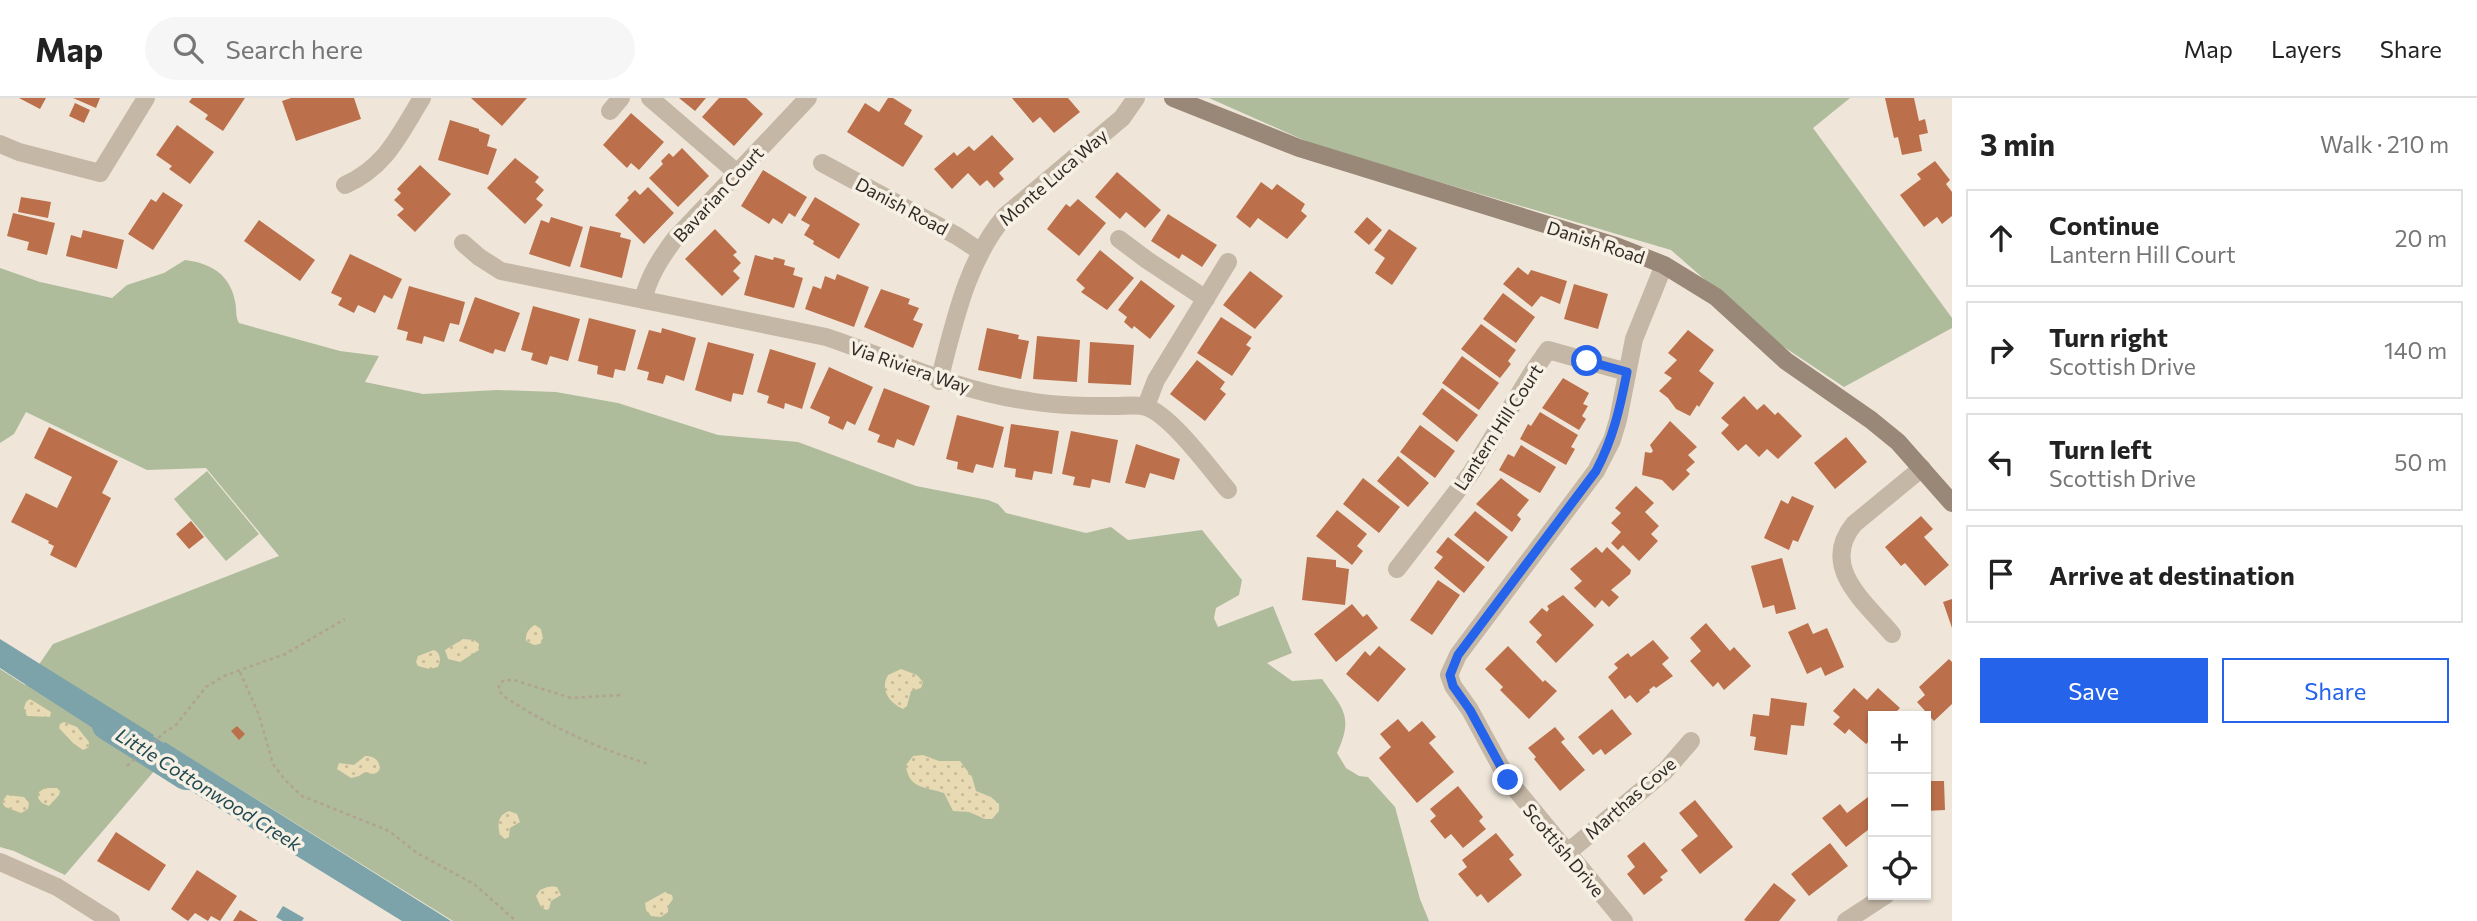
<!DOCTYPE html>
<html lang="en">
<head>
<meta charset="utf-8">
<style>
	body { margin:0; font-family:Commissioner,sans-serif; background:#f6f6f6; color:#222 }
	.controls { position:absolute; right:21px; bottom:21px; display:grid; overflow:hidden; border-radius:0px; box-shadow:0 2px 5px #0004 }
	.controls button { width:63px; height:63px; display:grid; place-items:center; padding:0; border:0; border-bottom:2px solid #e0e0e0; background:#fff; color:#222; font:35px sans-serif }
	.stop { position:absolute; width:21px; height:21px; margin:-16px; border:5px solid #2563eb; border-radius:50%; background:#fff }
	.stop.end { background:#2563eb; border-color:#fff; box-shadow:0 2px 7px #0008 }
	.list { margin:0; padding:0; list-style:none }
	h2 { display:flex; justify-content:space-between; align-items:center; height:91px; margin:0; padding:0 28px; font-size:30px }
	h2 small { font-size:23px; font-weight:400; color:#767676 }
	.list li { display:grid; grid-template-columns:46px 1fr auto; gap:21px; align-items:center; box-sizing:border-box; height:98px; margin:0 14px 14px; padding:0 14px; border:2px solid #e0e0e0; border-radius:0px }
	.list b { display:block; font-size:26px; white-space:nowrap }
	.list p { margin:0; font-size:23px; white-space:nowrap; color:#767676 }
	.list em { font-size:23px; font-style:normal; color:#767676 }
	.actions { display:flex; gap:14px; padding:21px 28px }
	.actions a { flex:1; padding:16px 0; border:2px solid #2563eb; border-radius:0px; text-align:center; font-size:24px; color:#2563eb }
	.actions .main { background:#2563eb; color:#fff }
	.icon { flex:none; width:38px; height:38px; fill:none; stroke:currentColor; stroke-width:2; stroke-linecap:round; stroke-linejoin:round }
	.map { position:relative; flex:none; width:1952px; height:823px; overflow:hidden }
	header { display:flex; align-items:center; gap:42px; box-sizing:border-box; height:98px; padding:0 35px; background:#fff; border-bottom:2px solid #e0e0e0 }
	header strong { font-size:33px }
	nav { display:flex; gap:38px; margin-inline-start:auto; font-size:24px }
	.search { width:490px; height:63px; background:#f6f6f6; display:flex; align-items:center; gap:18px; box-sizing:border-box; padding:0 24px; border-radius:38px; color:#767676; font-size:26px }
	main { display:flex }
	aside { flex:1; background:#fff }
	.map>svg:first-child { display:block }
</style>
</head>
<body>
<header>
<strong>Map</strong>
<div class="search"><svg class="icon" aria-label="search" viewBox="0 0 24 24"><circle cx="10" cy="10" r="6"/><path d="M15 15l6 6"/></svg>Search here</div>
<nav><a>Map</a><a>Layers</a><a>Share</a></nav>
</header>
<main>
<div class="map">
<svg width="1952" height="823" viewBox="0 0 1952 823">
	<defs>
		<pattern id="sand-dots" width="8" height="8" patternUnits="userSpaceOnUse" patternTransform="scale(1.75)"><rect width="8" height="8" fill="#e8dab2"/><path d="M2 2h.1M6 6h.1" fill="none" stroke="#c7bb99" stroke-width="1.8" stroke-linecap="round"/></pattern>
	</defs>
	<rect width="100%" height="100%" fill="#efe6d9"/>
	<path fill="#aebc9b" d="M1209 0H1850L1813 30 1952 220V230L1844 289 1775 243 1671 152 1317 48Z
		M185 162C210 165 230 176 235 203 237 211 235 218 239 225L340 253 379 258 365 284 423 296 497 292 556 294 618 305 718 337 798 344 916 388 988 402 998 406 1006 415 1086 435 1111 429 1128 442 1202 432 1242 482 1239 497 1216 510 1214 520 1218 529 1273 508 1292 555 1267 565 1292 583 1322 581C1343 611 1354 618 1337 655L1346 670 1359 678 1368 679 1395 709 1420 801 1429 823H453L174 650 65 777 14 753 0 749V571L25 587 53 546 279 458 206 370 147 372 26 314 14 336 0 345V170L40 184 112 200 127 187 164 175Z
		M207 373 259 436 226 463 174 401Z"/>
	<path fill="url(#sand-dots)" d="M535 527 541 531 543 541 540 546 534 547 526 543C525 536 529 530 535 527Z
		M463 541 474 542 479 546V552L460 564 448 561 445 552Z
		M434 552C441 555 441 563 438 569L429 571 418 568 416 564 418 558Z
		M901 571 917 577 923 584 921 590 911 593 907 608 903 611C888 604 880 591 888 577Z
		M30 601 51 614 50 619 27 618 24 610 26 604Z
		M64 624 77 629 89 644V649L83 652 73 645 59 630 60 626Z
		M923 657 939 663H960L972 679 976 693 991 699 999 706V713L992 721H985L969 714 953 713 944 695C926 689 908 691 906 667L913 658Z
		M365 658C374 658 379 662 380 670 377 678 371 676 365 674L359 678 351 680 337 671 339 665 354 667Z
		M45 690H57L60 693 59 697 49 708 42 705 38 700 39 694Z
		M7 697 24 699 29 705 28 711 21 715 5 709 2 704Z
		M509 713 517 716 520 724 510 730 509 739 505 741 500 737C497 726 498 717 509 713Z
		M550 788 557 789 561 797 551 803 549 811 546 812 541 809 536 798 540 792Z
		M665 794 672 797 673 801 668 808V814L661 819 651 818 646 812 645 805Z"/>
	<path fill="#7ba3a9" d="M0 541 154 637 133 656 0 570Z
		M165 644 451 823H402L144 664Z
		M283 808 304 820 302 823H283L276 819Z"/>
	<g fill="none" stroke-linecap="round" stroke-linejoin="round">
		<path stroke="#7ba3a9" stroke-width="30" d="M107 627 186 677"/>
	</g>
	<path fill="#bb704b" d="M19 0H46L40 11Z
		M73 0H100L96 10Z
		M192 0H245L223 33 205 21 208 17 189 4Z
		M291 0H354L361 21 296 43 282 3Z
		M471 0H527L502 28Z
		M679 0H706L695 13Z
		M719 0H746L763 16 734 48 702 19Z
		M888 0H893L912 12 904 26 923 38 903 69 847 34 865 5 879 14Z
		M1012 0H1068L1080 14 1054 35 1040 19 1033 25Z
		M1885 0H1914L1919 23 1925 21 1928 35 1919 37 1922 53 1902 57 1898 39 1894 40Z
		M75 5 90 12 84 25 69 18Z
		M631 15 664 44 639 72 631 65 627 70 603 47Z
		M450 22 479 31V33L490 37 487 48 497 51 488 77 438 62Z
		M177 27 214 54 190 86 169 71 172 68 156 57Z
		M992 37 1014 61 999 75 1004 81 994 90 987 82 980 88 968 75 952 91 934 71 954 54 957 58 969 48 974 53Z
		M682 50 709 78 678 109 649 80 663 66 661 63 669 55 673 59Z
		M515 60 539 79 535 84 544 92 536 101 543 107 525 126 487 90Z
		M1935 63 1950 82 1946 86 1952 94V118L1942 126 1937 119 1924 129 1900 97 1921 81 1917 76Z
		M420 67 451 96 415 134 397 117 404 111 394 102 401 95 397 91Z
		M763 72 807 99 795 119 789 115 782 126 773 120 769 126 741 108Z
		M1117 74 1161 112 1145 130 1126 114 1120 121 1095 99Z
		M1261 84 1272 92 1277 86 1305 106 1301 113 1307 118 1287 141 1258 120 1250 130 1236 119Z
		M648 89 674 115 644 146 615 117 629 102 627 100 635 92 640 97Z
		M163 94 183 107 153 152 128 136 151 101 156 104Z
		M21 99 51 104 48 120 18 114Z
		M815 99 860 126 839 161 813 146 814 143 804 137 810 127 801 122Z
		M1078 101 1106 125 1079 158 1047 131 1066 106 1070 109Z
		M13 115 55 125 47 157 27 152 29 144 7 138Z
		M1168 116 1217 147 1202 169 1182 156 1179 161 1151 143Z
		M551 119 583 129 570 169 529 156 541 122 549 125Z
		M1367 119 1382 132 1369 147 1354 134Z
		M259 122 315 162 300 183 244 143Z
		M590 128 621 135 620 139 631 142 622 180 580 169Z
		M715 131 737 154 733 157 741 165 733 173 740 180 722 198 685 161Z
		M1389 131 1417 150 1392 187 1375 175 1385 160 1374 152Z
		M83 132 124 142 117 171 66 158 71 137 81 140Z
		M1100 152 1134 180 1107 212 1081 194 1085 190 1076 182Z
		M350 156 402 181 392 201 384 197 375 215 358 207 354 215 338 207 342 200 331 195Z
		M755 157 773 162 774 159 785 162 784 167 795 170 793 177 803 180 794 210 744 197Z
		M1518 169 1528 177 1531 172 1567 183 1560 206 1541 198 1532 209 1503 186Z
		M1250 173 1283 198 1255 231 1223 207Z
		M837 176 869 189 854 229 805 211 813 188 821 191 825 178 835 182Z
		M1141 182 1175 208 1150 241 1134 228 1132 231 1124 224 1127 219 1118 212Z
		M1574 186 1608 196 1598 231 1564 221Z
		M409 188 465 204 459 227 450 225 444 244 424 238 422 246 406 242 408 234 397 231Z
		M881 191 910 201 908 206 919 210 913 222 923 226 913 250 864 229Z
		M1503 195 1535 219 1516 245 1483 221Z
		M475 199 520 215 505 254 495 251 493 256 459 243Z
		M533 208 580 221 568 263 550 258 547 267 531 262 533 255 521 252Z
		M1221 219 1252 239 1246 247 1251 250 1232 278 1197 255Z
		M589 220 636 232 625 273 615 271 613 280 597 276 598 268 578 263Z
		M1481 226 1516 252 1508 263 1511 266 1500 280 1461 251Z
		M662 230 696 240 684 283 666 277 663 286 647 282 649 274 637 271 649 232 661 235Z
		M987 230 1019 237 1018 241 1029 243 1021 281 978 272Z
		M1688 232 1714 252 1699 273 1714 285 1699 309 1697 307 1690 318 1676 311 1668 300 1659 293 1672 280 1664 275 1677 262 1668 255Z
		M1037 238 1080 242 1077 284 1033 281Z
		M708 244 754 256 743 297 733 295 731 304 695 292Z
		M1090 244 1134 247 1131 287 1088 285Z
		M770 251 816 265 802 311 785 305 784 311 767 305 769 298 757 294Z
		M1462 258 1499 285 1479 312 1442 285Z
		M1197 262 1225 284 1220 291 1226 296 1205 323 1170 296Z
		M829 269 873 289 855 327 847 323 843 332 828 325 830 319 810 310Z
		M1563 280 1589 295 1583 306 1588 308 1582 318 1586 321 1579 332 1542 310Z
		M884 290 930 308 914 348 897 341 894 350 877 344 880 337 868 332Z
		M1442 290 1478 317 1457 344 1422 316Z
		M1744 298 1757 312 1764 306 1775 317 1778 314 1802 338 1778 361 1767 351 1759 359 1746 346 1738 353 1721 335 1729 327 1721 320Z
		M1540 314 1578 337 1571 349 1575 351 1566 367 1520 341 1528 326 1531 328Z
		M957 317 1004 329 993 370 976 366 973 375 957 371 958 364 946 361Z
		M1670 323 1697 349 1688 357 1695 364 1686 372 1690 376 1673 393 1662 382 1642 377 1645 354 1651 355 1653 353 1650 347Z
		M1011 326 1059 333 1052 376 1034 373 1032 382 1015 379 1016 371 1004 369Z
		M1420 327 1455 353 1435 380 1400 354Z
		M49 329 118 363 102 395 111 400 76 470 50 457 54 448 48 445 49 443 11 424 26 395 57 410 72 379 34 360Z
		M1071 333 1118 342 1110 385 1092 381 1090 390 1073 387 1075 379 1062 376Z
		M1846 339 1867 364 1835 391 1814 365Z
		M1136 346 1180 361 1174 382 1150 375 1145 390 1125 385Z
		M1521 347 1556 369 1540 395 1499 372 1508 356 1514 359Z
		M1398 358 1429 385 1408 409 1377 383Z
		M1363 380 1400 409 1379 435 1343 406Z
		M1501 380 1529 402 1517 417 1521 421 1512 434 1476 406Z
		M1636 388 1654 405 1645 414 1659 428 1651 436 1658 443 1639 463 1623 447 1618 452 1611 445 1621 434 1611 425 1621 415 1615 410Z
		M1792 398 1814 408 1798 444 1793 442 1789 452 1764 440 1781 402 1788 406Z
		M1337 412 1367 436 1357 448 1363 453 1352 467 1316 438Z
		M1475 413 1508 439 1488 464 1454 437Z
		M1921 418 1933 431 1924 439 1949 467 1925 488 1905 465 1901 468 1885 449Z
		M191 423 204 439 189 451 176 436Z
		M1448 439 1485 469 1464 495 1434 470 1443 459 1436 454Z
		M1596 449 1602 455 1607 449 1631 472 1630 476 1611 492 1619 499 1609 509 1602 502 1595 510 1574 490 1582 483 1570 471Z
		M1307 459 1336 462V469L1349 471 1345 507 1302 502Z
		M1782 460 1796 511 1776 516 1774 507 1763 510 1751 468Z
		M1438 482 1460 497 1432 537 1410 522Z
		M1563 497 1594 527 1556 565 1536 544 1542 537 1529 524 1542 510 1547 514 1549 511 1547 508Z
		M1952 501V530L1943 504Z
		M1352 506 1363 519 1367 516 1378 530 1336 564 1314 536Z
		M1706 525 1730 553 1734 549 1751 568 1724 592 1718 584 1713 589 1690 563 1701 553 1690 540Z
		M1808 525 1813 536 1827 530 1844 569 1825 578 1821 569 1807 576 1788 534Z
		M1653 542 1669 560 1662 566 1673 578 1656 590 1654 588 1649 592 1650 594 1637 605 1630 597 1625 601 1608 579 1618 570 1614 566 1628 555 1631 559Z
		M1379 548 1406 571 1378 604 1346 576 1365 553 1370 558Z
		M1508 548 1543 584 1545 582 1557 593 1529 621 1500 592 1503 589 1485 571Z
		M1949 561 1952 564V606L1934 623 1917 604 1925 597 1919 589Z
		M1854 590 1867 602 1878 590 1900 610 1892 618H1873V639L1866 646 1849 631 1845 636 1833 626 1840 619 1833 613Z
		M1771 600 1807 605 1804 628 1791 627 1787 657 1754 652 1756 639 1750 638 1753 616 1769 618Z
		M1612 611 1632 636 1605 657 1601 651 1593 657 1578 639Z
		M1398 621 1409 634 1422 623 1436 639 1429 645 1454 674 1417 705 1379 660 1391 649 1380 636Z
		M237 628 245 636 239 642 231 633Z
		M1555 629 1565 641 1561 644 1585 672 1560 693 1534 661 1536 659 1528 650Z
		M1926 683H1944L1945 712 1926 713Z
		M1458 688 1483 719 1479 723 1486 731 1463 750 1451 736 1445 741 1430 723 1436 718 1430 711Z
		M1872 696 1873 728 1846 749 1822 720 1840 706 1847 715Z
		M1695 702 1733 749 1700 776 1681 752 1698 738 1679 715Z
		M116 734 166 767 149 793 97 763Z
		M1496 735 1514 757 1509 761 1522 777 1488 805 1481 796 1477 799 1458 776 1467 769 1462 762Z
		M1644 744 1668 773 1660 779 1663 782 1644 797 1627 776 1635 769 1627 758Z
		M1830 745 1848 768 1809 798 1791 776Z
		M197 772 237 798 220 823 211 818 208 823 195 815 188 823 171 811Z
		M1774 785 1796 802 1779 823H1746L1744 822Z
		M240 812 258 823H233Z"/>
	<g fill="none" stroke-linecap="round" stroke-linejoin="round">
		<path stroke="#b1a291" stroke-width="2.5" stroke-dasharray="3.5 3.5" stroke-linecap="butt" d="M240 574 259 617 273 666 285 682 302 698 389 733 417 755 474 786 516 823
			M620 597 571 600 514 582H504L499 587V593L505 599C551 629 596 650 649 666
			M127 668 165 634 176 627 206 589 224 578 285 556 345 521"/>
		<path stroke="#c5b7a6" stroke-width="18" d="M650 0 737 75
			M610 13 621 0
			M0 46 19 54 100 75 146 0
			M822 65 957 138 981 154
			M345 87C386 69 399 37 422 0
			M1119 141 1147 162 1206 201
			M463 145 479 159 501 173 826 239C895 262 956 293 1029 303 1057 308 1086 308 1115 308 1124 308 1138 306 1146 309 1171 317 1210 371 1228 392
			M643 202C649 178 660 161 674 142L808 0
			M939 283C954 226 966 164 1005 118L1122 20 1136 0
			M1146 308 1156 282 1228 164
			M1397 471 1471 375 1532 275 1548 252 1627 274
			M1892 536C1865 504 1819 469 1854 426L1922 370
			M1567 755 1665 673 1691 643
			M0 764 57 789 111 823
			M1624 823 1508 682 1470 612 1453 588 1449 577 1458 557 1596 373 1612 342 1618 322 1634 241 1664 167
			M1846 823 1886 797"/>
		<path stroke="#998778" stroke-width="18" d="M1173 0 1299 50 1616 148 1664 167 1716 199 1786 263 1871 322 1898 344 1952 405"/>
	</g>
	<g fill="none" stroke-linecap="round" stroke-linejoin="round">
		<path stroke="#2563eb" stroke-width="9" d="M1508 682 1470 612 1453 588 1450 577 1458 557 1596 373C1613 341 1620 310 1627 274L1587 263"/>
	</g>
	<g text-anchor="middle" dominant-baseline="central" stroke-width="7" stroke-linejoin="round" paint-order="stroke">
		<g font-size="18" fill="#322b26" stroke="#f7f0e5">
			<text transform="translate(1053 79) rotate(-41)">Monte Luca Way</text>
			<text transform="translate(718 96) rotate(-47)">Bavarian Court</text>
			<text transform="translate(902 108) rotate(28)">Danish Road</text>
			<text transform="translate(1596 144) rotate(18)">Danish Road</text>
			<text transform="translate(910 269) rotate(19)">Via Riviera Way</text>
			<text transform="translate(1498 329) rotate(-57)">Lantern Hill Court</text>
			<text transform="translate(1630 700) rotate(-41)">Marthas Cove</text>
			<text transform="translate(1564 752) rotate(50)">Scottish Drive</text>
		</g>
		<g font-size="19" font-style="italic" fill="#204850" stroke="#f7f0e5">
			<text transform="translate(209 691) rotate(32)">Little Cottonwood Creek</text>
		</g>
	</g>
</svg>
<div class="controls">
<button>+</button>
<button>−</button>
<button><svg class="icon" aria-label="locate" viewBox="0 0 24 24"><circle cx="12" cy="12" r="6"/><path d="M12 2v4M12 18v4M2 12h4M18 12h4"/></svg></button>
</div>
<div class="stop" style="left:1587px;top:263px"></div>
<div class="stop end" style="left:1508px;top:682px"></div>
</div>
<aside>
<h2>3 min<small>Walk · 210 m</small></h2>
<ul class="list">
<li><svg class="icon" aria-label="ahead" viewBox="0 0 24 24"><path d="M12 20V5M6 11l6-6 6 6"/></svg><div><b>Continue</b><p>Lantern Hill Court</p></div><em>20 m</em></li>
<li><svg class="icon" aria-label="right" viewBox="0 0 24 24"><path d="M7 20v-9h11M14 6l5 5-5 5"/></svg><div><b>Turn right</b><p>Scottish Drive</p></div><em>140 m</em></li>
<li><svg class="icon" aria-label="left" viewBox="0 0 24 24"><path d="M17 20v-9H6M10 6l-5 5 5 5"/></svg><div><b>Turn left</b><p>Scottish Drive</p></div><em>50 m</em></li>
<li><svg class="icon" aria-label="arrive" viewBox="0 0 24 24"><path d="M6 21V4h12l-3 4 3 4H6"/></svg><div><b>Arrive at destination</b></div></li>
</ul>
<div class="actions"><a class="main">Save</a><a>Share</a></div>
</aside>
</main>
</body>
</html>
